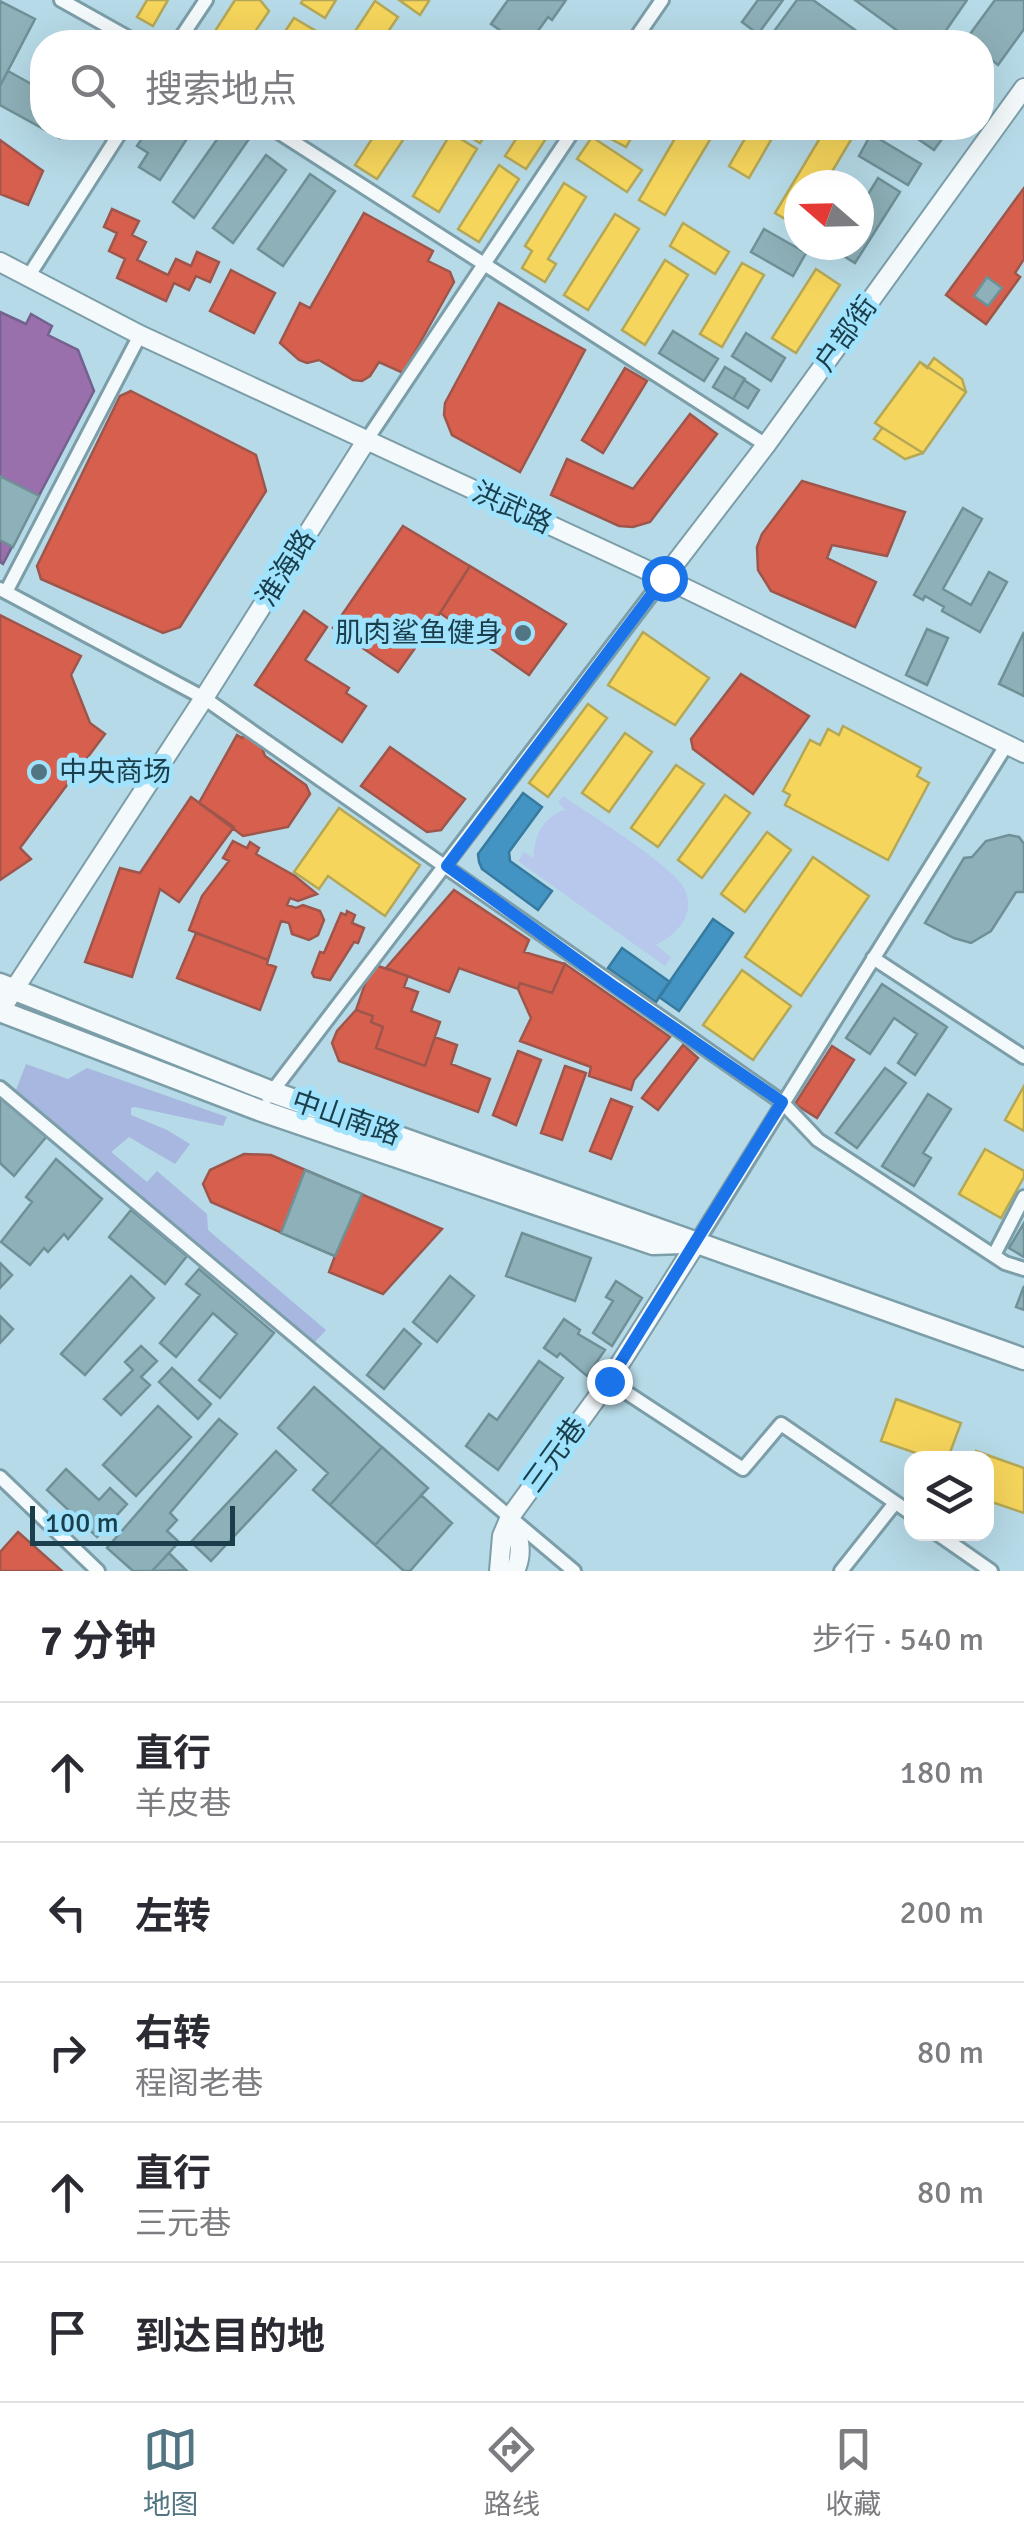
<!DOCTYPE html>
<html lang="zh">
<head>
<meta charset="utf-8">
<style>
	body { margin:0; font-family:Signika,"Noto Sans SC",sans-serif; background:#f7f7f7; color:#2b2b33 }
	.controls { position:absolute; right:30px; bottom:30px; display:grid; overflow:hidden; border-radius:20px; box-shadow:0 10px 40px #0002 }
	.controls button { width:90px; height:90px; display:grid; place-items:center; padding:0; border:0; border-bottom:2px solid #e1e1e2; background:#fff; color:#2b2b33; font:50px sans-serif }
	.compass { position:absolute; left:784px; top:170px; width:90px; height:90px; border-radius:50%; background:#fff; box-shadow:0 10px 40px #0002; rotate:290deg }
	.scale { position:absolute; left:30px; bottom:25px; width:205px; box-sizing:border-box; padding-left:10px; border:5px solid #1a3e4b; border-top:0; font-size:28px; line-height:35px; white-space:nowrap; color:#1a3e4b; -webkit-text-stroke:8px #a1e3fc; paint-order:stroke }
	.stop { position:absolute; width:30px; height:30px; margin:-22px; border:8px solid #1a73e8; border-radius:50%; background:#fff }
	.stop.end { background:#1a73e8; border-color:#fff; box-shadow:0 2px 10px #0008 }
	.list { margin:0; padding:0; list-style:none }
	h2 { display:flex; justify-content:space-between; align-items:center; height:130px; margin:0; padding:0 40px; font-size:42px }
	h2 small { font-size:32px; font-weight:400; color:#7c7c81 }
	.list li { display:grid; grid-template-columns:65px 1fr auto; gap:30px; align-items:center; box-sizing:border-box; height:140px; padding:0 40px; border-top:2px solid #e1e1e2 }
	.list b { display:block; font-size:38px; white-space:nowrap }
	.list p { margin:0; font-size:32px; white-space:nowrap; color:#7c7c81 }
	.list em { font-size:32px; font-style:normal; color:#7c7c81 }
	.icon { flex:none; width:55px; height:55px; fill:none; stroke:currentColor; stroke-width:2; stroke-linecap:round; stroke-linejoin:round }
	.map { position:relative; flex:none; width:1024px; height:1571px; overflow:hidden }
	.search { position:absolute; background:#fff; box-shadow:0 10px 40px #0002; left:30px; right:30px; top:30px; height:110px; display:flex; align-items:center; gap:25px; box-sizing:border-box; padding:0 35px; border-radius:40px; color:#7c7c81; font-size:38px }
	.sheet { height:830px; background:#fff }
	nav { display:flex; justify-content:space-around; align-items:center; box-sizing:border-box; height:140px; border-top:2px solid #e1e1e2; background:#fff; font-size:28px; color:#7c7c81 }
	nav a { display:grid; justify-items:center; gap:5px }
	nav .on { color:#517582 }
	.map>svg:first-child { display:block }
</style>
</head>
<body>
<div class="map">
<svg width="1024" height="1571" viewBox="0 0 1024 1571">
	<rect width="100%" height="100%" fill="#b6dae7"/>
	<path fill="#b8c8ed" d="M563 796C586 812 677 868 685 890 696 915 677 934 656 945L671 957 665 966 518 861 524 852 534 858C533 836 544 816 565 810L558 802Z"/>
	<path fill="#a7b7df" d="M26 1064 68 1079 87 1068 227 1117 223 1126 135 1107 131 1108V1115L167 1130 190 1144 175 1164 129 1137 111 1152 147 1182 157 1171 207 1214 208 1230 326 1330 315 1342 16 1090Z"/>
	<path fill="#f6d55c" stroke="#b4a857" stroke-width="2.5" d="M147 0H168L153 26 137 17Z
		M235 0H260L269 11 248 42H208Z
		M303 0H336L325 18 301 3Z
		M399 0H428L429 1 420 15Z
		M375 1 398 17 381 42H348Z
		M294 18 316 31 309 42H278Z
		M446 32 462 42H440Z
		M301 128H322L316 137Z
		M379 128H411L377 179 355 165Z
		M455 128H490L480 143Z
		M523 128H553L526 169 505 156Z
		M603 128H637L626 147 600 133Z
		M681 128H717L665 215 639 200Z
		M751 128H778L749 178 729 166Z
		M826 128H858L824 185H799V227L775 213Z
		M451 133 477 149 439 212 413 196Z
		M592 137 642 170 627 192 577 159Z
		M499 165 519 179 479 242 458 229Z
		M564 183 586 197 548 259 556 264 545 282 522 268 532 251 525 246Z
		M615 214 639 229 588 310 564 295Z
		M1024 214V244L1005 230 1015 217 1019 220Z
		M683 223 729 252 715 274 670 246Z
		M988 255 1020 277 986 324 952 300 962 287 967 290 980 272 977 269Z
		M665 260 688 275 645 345 622 330Z
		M742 263 764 275 722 347 700 334Z
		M816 269 840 285 796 353 772 338Z
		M934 358 962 379 966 392 923 453 905 459 874 439 882 428 875 423 920 362 927 368Z
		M920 362 966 392 923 453 875 423Z
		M643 632 709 678 675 725 608 685Z
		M588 704 607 718 548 797 529 783Z
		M843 726 921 768 917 776 929 783 888 860 785 805 790 795 783 791 810 740 820 745 828 729 839 735Z
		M625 733 652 752 609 812 582 793Z
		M676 765 704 784 658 847 631 828Z
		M725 795 750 813 702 878 678 860Z
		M339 808 420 865 385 916 328 876 319 889 294 872Z
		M767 832 791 850 745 912 721 894Z
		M813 857 869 896 801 996 745 957Z
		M742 970 791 1006 753 1060 703 1025Z
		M1024 1086V1131L1005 1120Z
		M985 1149 1024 1171V1177L1001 1218 959 1194Z
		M896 1399 961 1423 948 1458H930L881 1441Z
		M976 1451 1024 1468V1513L986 1500V1458H974Z"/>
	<path fill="#d6604d" stroke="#9e564c" stroke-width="2.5" d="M0 140 43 171 28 205 0 194Z
		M1024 188V259L1015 273 1020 277 986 324 946 295Z
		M112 209 139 221 132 235 146 242 137 260 168 275 176 259 191 266 197 252 219 262 210 282 196 276 189 290 174 283 166 301 117 278 125 259 109 251 117 233 104 227Z
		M364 213 433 251 428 261 450 272 454 282 403 373 379 362 370 376 362 381 353 380 319 360 307 363 299 360 280 343 300 303 310 308Z
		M231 270 275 293 254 333 210 311Z
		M499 303 585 350 520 472 452 435 444 415 445 403Z
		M625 368 647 381 603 453 582 440Z
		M131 391 256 455 266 491 180 627 163 633 41 579 37 566 120 396Z
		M690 414 717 434 650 522 633 527 619 526 551 495 567 459 633 489Z
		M802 481 905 512 887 556 832 545 827 558 876 582 855 627 771 591 758 570 757 547 762 534Z
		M403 526 566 624 529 675 440 613 398 672 333 628Z
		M470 566 566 624 529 675 440 613Z
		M304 611 327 627 305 660 349 688 346 693 366 706 342 742 255 685Z
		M0 615 81 656 71 675 90 723 105 734 20 848 31 859 0 880Z
		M741 674 809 716 753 794 693 749 691 739Z
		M245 734 261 745 265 756 306 785 310 794 288 827 243 836 199 803 237 735 242 738Z
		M390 747 465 799 441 830 427 832 361 786Z
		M191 797 234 827 179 902 160 889 132 977 85 962 120 868 140 873Z
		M233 841 247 848 250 842 259 848 256 854 295 876 317 894 298 901 290 898 287 905 296 908 303 905 320 911 324 920 318 935 309 940 292 934 289 923 281 921 268 960 189 930 202 896 229 861 223 858Z
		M454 890 529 940 524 952 565 964 552 993 520 983 518 989 459 968 449 992 386 968Z
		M347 911 355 915 352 923 364 928 358 943 354 942 330 980 314 977 312 973 320 952 324 953 341 913 346 915Z
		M196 933 268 960 267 964 276 967 260 1010 177 978Z
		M372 964 408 976 404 987 418 992 411 1011 440 1022 425 1066 376 1048 383 1027 371 1022 373 1016 356 1010Z
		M565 964 670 1037 634 1080 631 1090 589 1076 591 1067 520 1041 531 1018 518 989 520 983 552 993Z
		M356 1010 373 1016 371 1022 383 1027 376 1048 425 1066 435 1037 457 1045 451 1064 490 1079 478 1112 339 1061 332 1043 337 1031Z
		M683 1045 698 1058 658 1110 642 1098Z
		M832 1046 854 1060 817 1118 795 1104Z
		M518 1051 541 1060 516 1125 493 1115Z
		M565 1066 586 1073 562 1140 541 1133Z
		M611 1099 632 1107 611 1159 590 1151Z
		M244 1154 271 1155 442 1229 383 1294 329 1272 335 1256 211 1202 203 1184 210 1170Z
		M18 1532 62 1571H0V1552Z"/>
	<path fill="#9970ab" stroke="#73618e" stroke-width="2.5" d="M0 312 26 324 31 314 52 326 48 335 78 350 94 391 3 564 0 562Z"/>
	<path fill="#4393c3" stroke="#377a9f" stroke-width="2.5" d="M523 793 542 807 509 852 510 861 552 891 538 910 482 869 479 862 478 854Z
		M713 919 733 933 679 1011 659 997Z
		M622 948 670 982 656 1002 608 968Z"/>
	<path fill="#8eb0b8" stroke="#709097" stroke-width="2.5" d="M508 0H566L552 20 548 17 530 42H517L491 24Z
		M758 0H783L758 34 742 22Z
		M797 0H813L872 42H774L772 34Z
		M855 0H967L938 42 931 40 929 42H913Z
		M995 0H1024V29L998 65 982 52V42L965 41Z
		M0 1 35 19 0 86Z
		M8 71 42 90V128H66L60 138 0 105V86Z
		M162 128H194L160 180 139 167 148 153 137 146 147 131 156 137Z
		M225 128H239L251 136 194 218 173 202Z
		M907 128H950L934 150 905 130Z
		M871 134 921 164 908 185 859 156Z
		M266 155 286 170 233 243 213 228Z
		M310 174 335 191 283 266 258 249Z
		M878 178 900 192 855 263 834 250 837 245H859V209Z
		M764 229 806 253 793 276 751 252Z
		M987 277 1002 288 988 306 974 296Z
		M673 331 718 359 704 381 659 353Z
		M746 333 785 358 771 381 732 356Z
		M725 367 745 379 733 399 713 387Z
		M744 380 759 390 748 408 733 399Z
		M0 476 39 496 13 547 0 540Z
		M963 508 982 519 943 589 971 605 989 572 1007 582 980 632 942 611 944 607 925 596 923 600 914 595Z
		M927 629 948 638 927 685 906 675Z
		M1024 632V696L999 684Z
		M1009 835 1019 837 1024 844V892H1016L991 931 971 943 954 938 925 923 964 858 972 857 986 841Z
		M882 984 947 1027 915 1075 898 1063 917 1034 894 1018 870 1054 846 1038Z
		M885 1068 906 1083 857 1148 836 1133Z
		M0 1094 47 1136 14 1176 0 1163Z
		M928 1094 951 1109 923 1153 931 1158 914 1186 882 1166Z
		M56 1159 102 1199 68 1239 64 1234 48 1252 44 1248 30 1265 1 1242 32 1202 26 1197Z
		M305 1170 362 1194 335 1256 281 1233Z
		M131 1210 187 1256 165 1284 109 1237Z
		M1024 1223V1257L1009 1248Z
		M522 1233 591 1258 575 1301 506 1276Z
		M0 1263 12 1275 0 1288Z
		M199 1269 274 1333 220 1398 199 1380 237 1334 213 1313 176 1357 160 1343 200 1295 186 1284Z
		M131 1276 154 1298 85 1375 61 1354Z
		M450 1276 474 1296 437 1342 413 1322Z
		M616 1281 642 1298 612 1346 593 1333 613 1301 606 1297Z
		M1024 1286V1310L1016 1307Z
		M0 1316 13 1329 0 1343Z
		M564 1319 580 1330 578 1334 605 1350 587 1376 560 1353 557 1357 544 1348Z
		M404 1329 421 1344 384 1389 367 1375Z
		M141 1346 157 1361 141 1377 150 1385 121 1415 104 1399 133 1370 125 1362Z
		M539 1361 563 1378 498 1470 466 1446 489 1414 497 1420Z
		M172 1368 211 1404 198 1419 159 1382Z
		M314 1387 428 1488 421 1495 452 1523 410 1571H404L313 1490 328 1473 278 1428Z
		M158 1406 191 1437 136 1496 103 1465Z
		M219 1419 237 1434 170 1513 177 1520 167 1531 179 1542 152 1571H133L107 1548Z
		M382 1447 428 1488 375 1545 330 1505Z
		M276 1451 296 1470 211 1561 191 1542Z
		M66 1469 99 1500 110 1488 127 1504 97 1537 47 1490Z
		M169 1553 186 1570 152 1571Z"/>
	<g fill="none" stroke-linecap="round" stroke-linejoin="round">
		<g stroke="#7c9ea9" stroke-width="18">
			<path id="street" d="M61 0 136 42
				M178 42 206 0
				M633 42 662 0
				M272 128 766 445
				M28 277 123 128
				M366 441 575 128
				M0 589 204 698 782 1102 818 1140 1005 1263 1024 1269
				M6 592 140 335
				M873 958 1024 1057
				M0 1088 574 1571
				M268 1097 664 578
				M697 1242 1007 744
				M994 1255 1024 1197
				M609 1381 743 1469 781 1424 912 1514
				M0 1477 98 1571
				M938 1534 991 1571
				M841 1571 895 1503"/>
		</g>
		<g stroke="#7c9ea9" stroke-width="22">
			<path id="secondary" d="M0 262 140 335 664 578 1024 753
				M664 578 766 445 1024 88
				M0 1011 204 698 366 441
				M510 1517C519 1536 524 1552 515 1571
				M499 1571 502 1536 510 1517 609 1381 697 1242"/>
		</g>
		<g stroke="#7c9ea9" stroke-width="25">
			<path id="primary" d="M0 984 272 1092 1024 1359
				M0 1011 259 1110 653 1244 683 1243"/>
		</g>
		<use href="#street" stroke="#f4f9fb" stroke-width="12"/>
		<use href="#secondary" stroke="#f4f9fb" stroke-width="18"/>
		<use href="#primary" stroke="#f4f9fb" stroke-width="20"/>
	</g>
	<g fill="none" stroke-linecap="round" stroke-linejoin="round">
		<path stroke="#1a73e8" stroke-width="12" d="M609 1381 782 1102 616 988 447 866 664 578"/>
	</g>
	<g fill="#517582" stroke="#a1e3fc" stroke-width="4">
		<circle cx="523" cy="633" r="10"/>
		<circle cx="39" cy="772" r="10"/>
	</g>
	<g text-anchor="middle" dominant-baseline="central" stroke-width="10" stroke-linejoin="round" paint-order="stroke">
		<g font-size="28" fill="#1a3e4b" stroke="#a1e3fc">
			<text transform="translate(846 334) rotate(-54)">户部街</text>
			<text transform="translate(512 508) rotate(25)">洪武路</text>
			<text transform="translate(286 568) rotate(-58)">淮海路</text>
			<text transform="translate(346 1118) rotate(19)">中山南路</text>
			<text transform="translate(555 1455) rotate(-54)">三元巷</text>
		</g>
		<g font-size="28" fill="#1a3e4b" stroke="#a1e3fc" text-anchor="end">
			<text x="503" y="633">肌肉鲨鱼健身</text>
			<text x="59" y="772" text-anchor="start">中央商场</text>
		</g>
	</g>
</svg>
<div class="controls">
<button><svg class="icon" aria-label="layers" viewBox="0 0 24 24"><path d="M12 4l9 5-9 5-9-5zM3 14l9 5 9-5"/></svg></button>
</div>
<svg class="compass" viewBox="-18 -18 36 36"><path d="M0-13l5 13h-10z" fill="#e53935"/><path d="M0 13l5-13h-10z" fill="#7c7c81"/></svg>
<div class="scale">100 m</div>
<div class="stop" style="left:664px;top:578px"></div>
<div class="stop end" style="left:609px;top:1381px"></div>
<div class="search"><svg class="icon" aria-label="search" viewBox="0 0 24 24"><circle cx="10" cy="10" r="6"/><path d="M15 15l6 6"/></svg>搜索地点</div>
</div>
<section class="sheet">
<h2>7 分钟<small>步行 · 540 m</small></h2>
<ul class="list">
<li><svg class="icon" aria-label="ahead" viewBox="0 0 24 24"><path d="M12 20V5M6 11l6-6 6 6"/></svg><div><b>直行</b><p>羊皮巷</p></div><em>180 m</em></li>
<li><svg class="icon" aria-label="left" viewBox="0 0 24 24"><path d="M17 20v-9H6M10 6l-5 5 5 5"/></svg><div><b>左转</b></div><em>200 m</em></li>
<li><svg class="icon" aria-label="right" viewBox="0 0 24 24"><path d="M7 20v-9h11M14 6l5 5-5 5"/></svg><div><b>右转</b><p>程阁老巷</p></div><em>80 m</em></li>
<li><svg class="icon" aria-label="ahead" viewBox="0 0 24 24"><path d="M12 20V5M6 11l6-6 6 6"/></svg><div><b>直行</b><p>三元巷</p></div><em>80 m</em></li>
<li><svg class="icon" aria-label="arrive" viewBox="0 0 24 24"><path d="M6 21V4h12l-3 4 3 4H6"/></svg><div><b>到达目的地</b></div></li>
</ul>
</section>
<nav>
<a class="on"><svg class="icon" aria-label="map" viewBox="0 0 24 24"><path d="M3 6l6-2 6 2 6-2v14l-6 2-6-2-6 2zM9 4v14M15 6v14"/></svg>地图</a>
<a><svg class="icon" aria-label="directions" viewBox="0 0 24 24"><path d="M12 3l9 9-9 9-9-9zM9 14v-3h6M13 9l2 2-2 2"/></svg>路线</a>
<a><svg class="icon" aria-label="saved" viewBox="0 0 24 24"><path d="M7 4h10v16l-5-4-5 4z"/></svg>收藏</a>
</nav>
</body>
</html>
